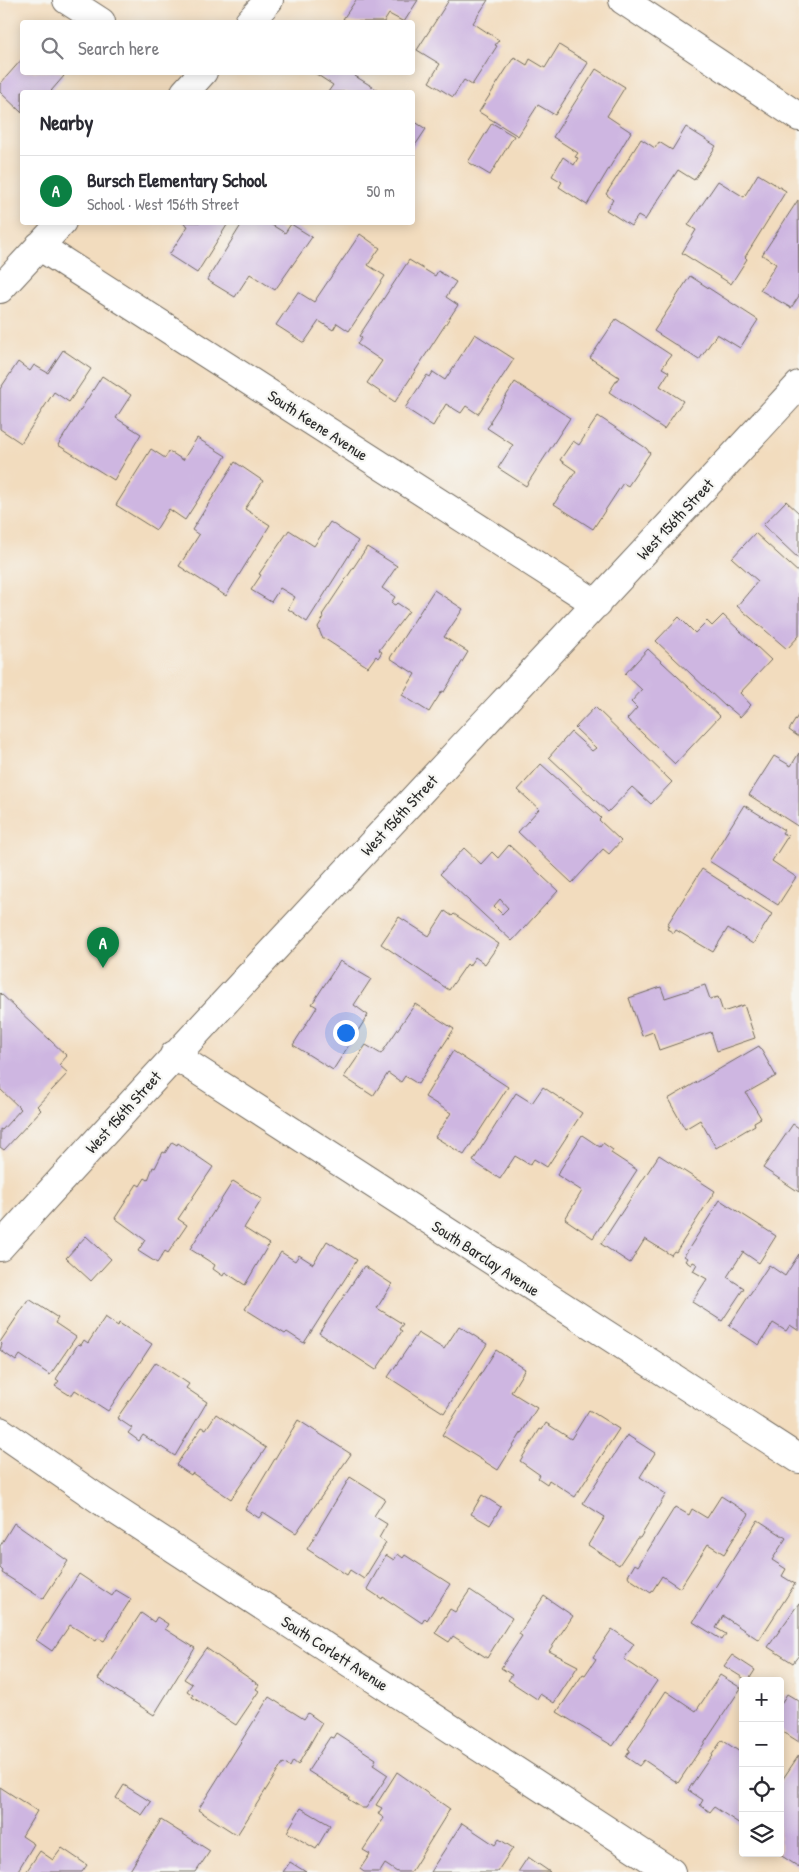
<!DOCTYPE html>
<html lang="en">
<head>
<meta charset="utf-8">
<style>
	body { margin:0; font-family:"Patrick Hand",sans-serif; background:#f2f2f3; color:#2b2b33 }
	.controls { position:absolute; right:15px; bottom:15px; display:grid; overflow:hidden; border-radius:5px; box-shadow:0 2px 12px #0003 }
	.controls button { width:45px; height:45px; display:grid; place-items:center; padding:0; border:0; border-bottom:1px solid #e1e1e2; background:#fff; color:#2b2b33; font:25px sans-serif }
	.you { position:absolute; left:345px; top:1032px; width:18px; height:18px; margin:-12px; border:4px solid #fff; border-radius:50%; background:#1a73e8; box-shadow:0 0 0 8px #1a73e833 }
	.badge { display:grid; place-items:center; width:32px; height:32px; border-radius:50%; background:#0b8043; color:#fff; font-size:16px; font-weight:700 }
	.pin { position:absolute; translate:-50% -41px; filter:drop-shadow(0 1px 2px #0008) }
	.pin::after { content:''; position:absolute; top:26px; width:18px; height:15px; background:inherit; clip-path:polygon(0 0,100% 0,50% 100%) }
	.list { margin:0; padding:0; list-style:none }
	h2 { display:flex; justify-content:space-between; align-items:center; height:65px; margin:0; padding:0 20px; font-size:21px }
	h2 small { font-size:16px; font-weight:400; color:#7c7c81 }
	.list li { display:grid; grid-template-columns:32px 1fr auto; gap:15px; align-items:center; box-sizing:border-box; height:70px; padding:0 20px; border-top:1px solid #e1e1e2 }
	.list b { display:block; font-size:19px; white-space:nowrap }
	.list p { margin:0; font-size:16px; white-space:nowrap; color:#7c7c81 }
	.list em { font-size:16px; font-style:normal; color:#7c7c81 }
	.icon { flex:none; width:28px; height:28px; fill:none; stroke:currentColor; stroke-width:2; stroke-linecap:round; stroke-linejoin:round }
	.map { position:relative; flex:none; width:799px; height:1872px; overflow:hidden }
	.search { position:absolute; background:#fff; box-shadow:0 2px 12px #0003; left:20px; top:20px; width:395px; height:55px; display:flex; align-items:center; gap:12px; box-sizing:border-box; padding:0 18px; border-radius:5px; color:#7c7c81; font-size:19px }
	.panel { position:absolute; background:#fff; box-shadow:0 2px 12px #0003; left:20px; top:90px; width:395px; height:135px; border-radius:5px }
	.map>svg:first-child { display:block }
</style>
</head>
<body>
<div class="map">
<svg width="799" height="1872" viewBox="0 0 799 1872">
	<rect width="100%" height="100%" fill="#f6f6f2"/>
	<filter id="ink" filterUnits="userSpaceOnUse"><feTurbulence type="fractalNoise" baseFrequency=".02" numOctaves="2"/><feDisplacementMap in="SourceGraphic" scale="10" xChannelSelector="R" yChannelSelector="G"/><feConvolveMatrix kernelMatrix="1 2 1 2 8 2 1 2 1" color-interpolation-filters="sRGB"/></filter>
	<filter id="wash" filterUnits="userSpaceOnUse"><feTurbulence type="fractalNoise" baseFrequency=".0096" numOctaves="4" result="noise"/><feDisplacementMap in="SourceGraphic" scale="20" xChannelSelector="R" yChannelSelector="G"/><feGaussianBlur stdDeviation="1.12" result="paint"/><feColorMatrix in="noise" values="0 0 0 0 0 0 0 0 0 0 0 0 0 0 0 0 0 1.4 0 .05"/><feComposite in="paint" operator="in"/></filter>
	<g filter="url(#wash)">
		<rect width="100%" height="100%" fill="#f2dcbe"/>
		<g id="blocks">
			<path fill="#ceb6e1" fill-rule="evenodd" d="M356 0H418L404 22 389 14 384 22H349L343 19Z
				M449 0H488L473 23 499 40 495 45 497 46 472 85 464 80 453 97 429 82 440 64 417 50Z
				M559 45 588 63 555 115 538 105 518 136 479 112 514 57 527 65 530 59 545 68Z
				M22 59V72H60L64 76 51 91 53 92H22V113L0 92V84Z
				M596 69 625 87 607 116 631 132 587 205 559 187 562 182 552 176 563 157 574 165 578 158 575 157 578 153 553 137Z
				M313 72H357L355 76 381 92H328L333 85Z
				M412 120 426 129 412 150Z
				M492 123 514 136 490 175 468 162Z
				M686 127 716 146 694 180 678 170 645 220 638 216 631 226 606 210 613 200 606 194 641 139 655 148 659 142 672 150Z
				M758 174 786 191 745 257 747 259 731 284 682 253 696 230 688 225 718 181 744 197Z
				M798 200 799 296 791 308 760 290 776 264 762 255Z
				M182 222H229L197 273 169 255 188 226Z
				M243 222H267L285 233 291 224 312 237 275 290 250 274 235 297 207 280Z
				M360 234 380 248 368 265 385 276 349 331 337 323 333 330 319 321 304 343 276 325 298 292 314 302Z
				M409 260 435 276 438 271 456 282 446 297 458 305 395 402 367 383 382 361 357 344 362 338 359 336Z
				M690 276 758 320 740 348 717 334 699 360 654 331Z
				M616 319 671 355 662 368 669 372 660 386 683 401 664 429 609 392 619 377 590 358Z
				M475 334 514 359 478 414 466 406 461 413 446 404 433 426 405 408 427 375 430 377 433 372 445 380Z
				M63 350 91 369 69 402 54 392 21 443 0 429V389L18 362 30 371 34 365 48 373Z
				M102 376 131 395 116 418 141 434 114 480 58 445Z
				M515 382 570 418 526 486 498 468 513 445 487 428 491 423 490 421Z
				M598 416 646 448 650 453 628 486 623 483 593 529 554 504 576 471 560 460 573 441 579 445Z
				M197 438 226 456 185 520 169 509 156 530 116 505 151 449 165 458 169 451 183 460Z
				M235 462 263 481 245 509 270 525 226 596 179 566 199 535 192 530Z
				M786 501 799 513V559L763 525Z
				M330 522 358 541 307 622 288 609 295 597 280 588 271 602 251 590 261 575 259 574 289 530 314 546Z
				M755 533 799 573V636L787 649 737 606 758 581 732 558Z
				M367 547 397 566 382 588 395 597 391 603 395 605 397 603 409 611 379 650 382 652 378 658 376 656 368 667 322 637 318 627 324 617 322 615Z
				M434 590 463 609 444 637 468 652 444 692 442 691 429 712 402 695 415 674 390 658Z
				M723 615 771 660 740 693 751 705 740 717 727 706 726 707 656 641 679 617 695 633 707 621 712 626Z
				M648 649 720 716 675 764 627 719 637 708 631 702 642 690 625 674Z
				M595 707 672 782 651 804 632 787 608 812 549 757 571 732 592 751 596 748 575 728Z
				M799 714V737L789 730Z
				M799 753V827L749 795 774 756 791 766Z
				M541 764 601 818 599 820 621 841 609 854 603 849 572 883 518 832 539 809 518 790Z
				M744 805 784 830 782 833 788 836 772 861 796 877 778 905 709 861Z
				M509 845 558 891 512 941 440 874 464 848 481 864 492 852 498 858ZM500 899 508 908 502 914 494 906Z
				M702 869 772 914 753 944 728 928 713 952 676 930 674 933 667 929 669 926 667 925Z
				M445 911 452 916 454 914 499 944 485 964 475 957 469 966 467 964 449 990 381 944 399 917 429 936Z
				M340 961 371 979 354 1005 368 1015 333 1070 293 1045 317 1007 312 1004Z
				M705 985 710 999 718 997 723 1012 744 1005 755 1038 717 1051 711 1032 659 1050 653 1032 642 1036 629 998 661 987 665 998Z
				M0 993 67 1056 59 1065 68 1073 37 1106 41 1110 4 1150 0 1147V1129L2 1130 21 1109 0 1089Z
				M415 1004 454 1029 418 1084 405 1076 401 1082 388 1073 373 1096 344 1077 366 1045 381 1054Z
				M759 1046 776 1076 746 1093 761 1118 754 1122 755 1125 716 1148 700 1120 685 1129 668 1099Z
				M453 1051 508 1087 464 1155 435 1137 451 1113 425 1097Z
				M543 1087 582 1113 547 1167 534 1159 530 1165 515 1156 500 1179 473 1161 516 1093 532 1103Z
				M793 1124 799 1128V1192L763 1168Z
				M582 1135 600 1147 603 1143 613 1150 611 1153 637 1170 593 1238 565 1219 582 1191 557 1175Z
				M172 1142 177 1145 178 1143 213 1167 178 1219 187 1225 168 1253 165 1251 157 1263 138 1251 145 1240 115 1218 137 1184 140 1186 145 1178 148 1180 153 1167 155 1168 163 1152 165 1153Z
				M659 1155 715 1191 676 1252 674 1251 671 1255 645 1239 630 1263 601 1244Z
				M233 1181 262 1199 244 1228 269 1244 245 1285 225 1272 223 1276 213 1269 215 1265 190 1249Z
				M720 1200 776 1236 759 1263 743 1252 727 1277 744 1288 722 1321 692 1302 707 1279 693 1271 697 1264 693 1262 691 1265 685 1261 687 1258 684 1256Z
				M86 1236 111 1259 91 1281 66 1258Z
				M327 1241 357 1260 304 1343 287 1332 285 1334 245 1309 281 1252 295 1261 299 1255 313 1264Z
				M799 1254V1331L790 1325 786 1331 773 1323 759 1345 729 1326 769 1265 785 1276Z
				M364 1266 392 1284 377 1308 403 1324 399 1329 402 1331 376 1370 319 1333Z
				M29 1299 58 1318 55 1323 76 1337 50 1375 20 1355 16 1361 0 1350 2 1344 0 1342Z
				M105 1317 118 1326 119 1323 152 1344 108 1411 75 1390 71 1396 55 1386 59 1381 56 1379 78 1344 81 1345 84 1340 88 1343Z
				M459 1326 487 1344 444 1413 388 1377 418 1333 444 1349Z
				M496 1350 525 1369 511 1392 537 1408 498 1470 442 1435Z
				M156 1362 189 1384 186 1388 207 1402 175 1456 143 1435 139 1441 128 1433 132 1428 117 1418Z
				M589 1410 619 1429 575 1497 549 1480 547 1484 538 1478 540 1475 520 1461 540 1429 542 1430 546 1423 571 1439Z
				M216 1414 266 1448 231 1499 192 1473 191 1475 176 1465 202 1427 206 1429Z
				M298 1420 351 1454 296 1533 263 1512 259 1518 245 1509Z
				M627 1435 655 1453 640 1477 666 1494 640 1538H637L619 1565 588 1545 605 1517 583 1503Z
				M350 1477 385 1499 374 1516 387 1524 379 1538 386 1543 364 1579 350 1570 347 1575 307 1549Z
				M482 1495 501 1507 490 1525 471 1514Z
				M721 1496 749 1514 724 1554 708 1544 680 1588 662 1576 651 1593 630 1579 628 1576 635 1564 638 1566 675 1507 689 1515 692 1509 707 1518Z
				M758 1520 786 1538 772 1560 786 1569 782 1576 795 1584 759 1640 723 1616 716 1628 726 1634 722 1640 693 1622Z
				M14 1523 68 1561 43 1599 2 1573 3 1571 0 1568V1546Z
				M398 1554 403 1558 405 1555 450 1584 427 1620 425 1618 422 1623 383 1597 382 1599 367 1589 386 1555 394 1560Z
				M79 1574 112 1596 116 1590 131 1599 104 1641 98 1638 96 1641 70 1625 52 1651 36 1640Z
				M470 1590 512 1618 487 1658 453 1636 449 1642 435 1633 450 1609 455 1612Z
				M544 1596 573 1616 549 1651 578 1666 554 1703 540 1694 537 1699 508 1680 512 1675 501 1668 522 1636 519 1634Z
				M799 1603V1655L793 1663 768 1647Z
				M141 1613 154 1622 157 1617 168 1624 165 1629 195 1648 154 1715 98 1679Z
				M612 1629 634 1644 624 1659 657 1681 613 1746 557 1712 583 1674 585 1675 596 1659 593 1657Z
				M206 1648 259 1685 256 1689 259 1691 236 1725 192 1697 193 1695 187 1691 192 1684 184 1679Z
				M732 1655 755 1670 748 1681 724 1666Z
				M720 1675 741 1688 678 1783 644 1760 639 1766 626 1757 630 1750 628 1749 666 1691 696 1711Z
				M787 1694 799 1701V1742L780 1730V1705Z
				M269 1697 304 1719 308 1713 322 1723 298 1765 293 1761 290 1767 283 1763 237 1835 198 1810Z
				M336 1733 376 1759 373 1765 388 1775 366 1808H362L348 1799 349 1797 308 1771 330 1737 333 1738Z
				M722 1740 743 1754V1826L714 1807 710 1812 700 1805 703 1800 688 1790Z
				M799 1755V1867L777 1853H780V1783Z
				M397 1772 450 1809 411 1872H397L385 1864 380 1872H364L360 1869 370 1854 363 1850 384 1818 378 1814 382 1808 376 1805Z
				M124 1785 151 1802 142 1815 116 1798Z
				M0 1787 37 1811 22 1836 34 1844 17 1872H0Z
				M301 1808 330 1825 316 1849 287 1832Z
				M161 1820 210 1851 196 1872H129Z
				M462 1823 495 1845 499 1839 513 1848 497 1872H430Z
				M62 1848 87 1865 82 1872H26L40 1851 53 1860Z
				M528 1857 550 1872H518Z
				M290 1862 306 1872H283Z"/>
		</g>
	</g>
	<g filter="url(#ink)">
		<use href="#blocks" fill-opacity="0" stroke="#71695e" stroke-width="1"/>
		<g fill="none" stroke-linecap="round" stroke-linejoin="round">
			<g stroke="#71695e" stroke-width="30">
				<path id="street" d="M67 0 101 22
					M623 0 799 117
					M249 22 269 0
					M185 92 203 72
					M39 246 597 604
					M0 289 62 222
					M174 1055 799 1459
					M0 1247C263 957 533 673 799 385
					M0 1431 100 1500 671 1872"/>
			</g>
			<use href="#street" stroke="#fff" stroke-width="28"/>
		</g>
	</g>
	<g text-anchor="middle" dominant-baseline="central" stroke-width="4.5" stroke-linejoin="round" paint-order="stroke">
		<g font-size="16" fill="#2b2b2b" stroke="#f6f6f2">
			<text transform="translate(318 425) rotate(33)">South Keene Avenue</text>
			<text transform="translate(675 519) rotate(-47)">West 156th Street</text>
			<text transform="translate(399 815) rotate(-47)">West 156th Street</text>
			<text transform="translate(123 1112) rotate(-48)">West 156th Street</text>
			<text transform="translate(486 1258) rotate(33)">South Barclay Avenue</text>
			<text transform="translate(335 1653) rotate(33)">South Corlett Avenue</text>
		</g>
	</g>
</svg>
<div class="controls">
<button>+</button>
<button>−</button>
<button><svg class="icon" aria-label="locate" viewBox="0 0 24 24"><circle cx="12" cy="12" r="6"/><path d="M12 2v4M12 18v4M2 12h4M18 12h4"/></svg></button>
<button><svg class="icon" aria-label="layers" viewBox="0 0 24 24"><path d="M12 4l9 5-9 5-9-5zM3 14l9 5 9-5"/></svg></button>
</div>
<div class="you"></div>
<div class="pin badge" style="left:103px;top:968px">A</div>
<div class="search"><svg class="icon" aria-label="search" viewBox="0 0 24 24"><circle cx="10" cy="10" r="6"/><path d="M15 15l6 6"/></svg>Search here</div>
<section class="panel">
<h2>Nearby<small></small></h2>
<ul class="list">
<li><span class="badge">A</span><div><b>Bursch Elementary School</b><p>School · West 156th Street</p></div><em>50 m</em></li>
</ul>
</section>
</div>
</body>
</html>
